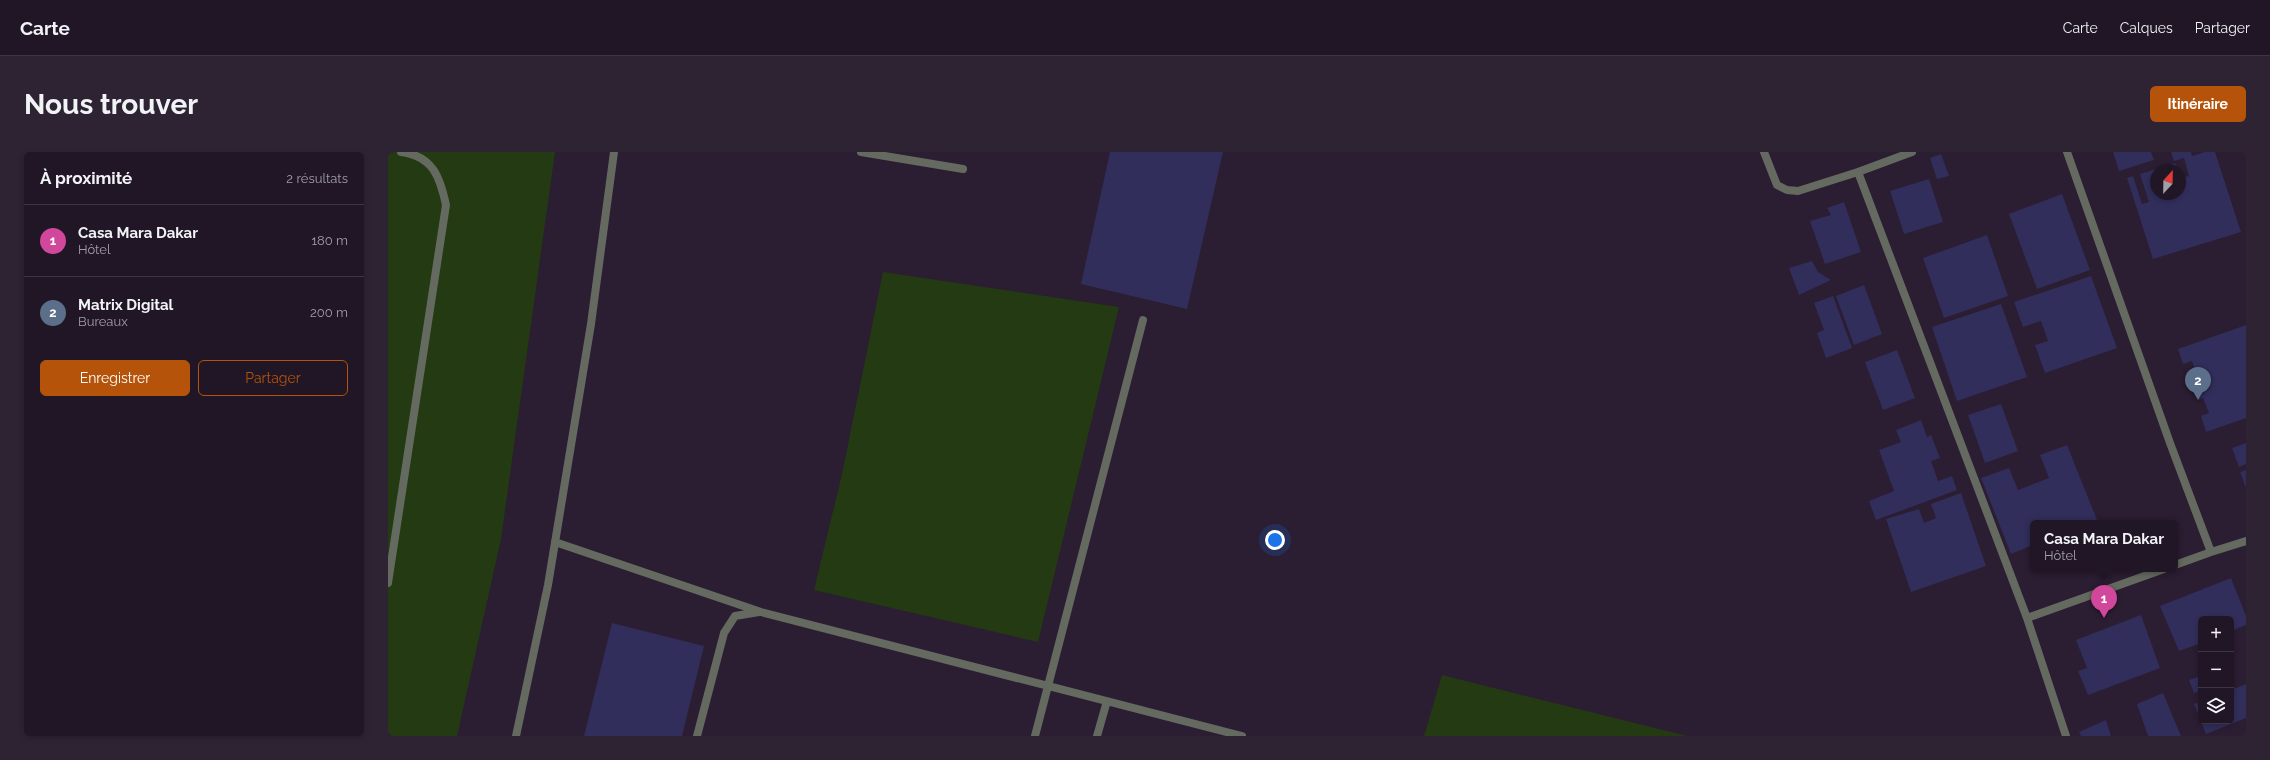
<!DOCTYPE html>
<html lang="fr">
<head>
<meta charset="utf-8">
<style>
	body { margin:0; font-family:Raleway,sans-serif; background:#2d2332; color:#f1f3f6 }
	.controls { position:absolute; right:12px; bottom:12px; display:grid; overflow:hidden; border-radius:6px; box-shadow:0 2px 6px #0003 }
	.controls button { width:36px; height:36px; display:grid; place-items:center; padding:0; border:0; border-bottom:1px solid #3d3543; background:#201626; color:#f1f3f6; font:20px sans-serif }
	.compass { position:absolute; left:1762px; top:12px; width:36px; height:36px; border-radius:50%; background:#201626; box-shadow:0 2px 6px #0003; rotate:22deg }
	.you { position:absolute; left:887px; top:388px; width:14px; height:14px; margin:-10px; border:3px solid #fff; border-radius:50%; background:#1a73e8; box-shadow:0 0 0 6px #1a73e833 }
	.badge { display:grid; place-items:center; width:26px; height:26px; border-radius:50%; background:#b45309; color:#fff; font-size:13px; font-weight:700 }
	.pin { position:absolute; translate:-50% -33px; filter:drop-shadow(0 1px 2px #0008) }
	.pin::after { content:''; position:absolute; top:21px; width:14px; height:12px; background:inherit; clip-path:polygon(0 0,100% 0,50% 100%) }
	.popup { position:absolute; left:1642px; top:368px; width:148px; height:52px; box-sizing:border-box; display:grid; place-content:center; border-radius:6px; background:#201626; filter:drop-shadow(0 1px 3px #0005); font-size:13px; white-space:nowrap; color:#a29fa7 }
	.popup b { font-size:15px; color:#f1f3f6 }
	.popup::after { content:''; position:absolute; left:50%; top:100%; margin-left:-8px; border:8px solid transparent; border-top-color:#201626 }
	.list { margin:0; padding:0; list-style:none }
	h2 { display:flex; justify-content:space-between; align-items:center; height:52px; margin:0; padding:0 16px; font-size:17px }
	h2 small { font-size:13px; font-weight:400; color:#a29fa7 }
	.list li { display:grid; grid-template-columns:26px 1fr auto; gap:12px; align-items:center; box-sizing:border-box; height:72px; padding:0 16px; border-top:1px solid #3d3543 }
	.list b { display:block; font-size:15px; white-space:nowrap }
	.list p { margin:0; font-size:13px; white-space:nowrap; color:#a29fa7 }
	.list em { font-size:13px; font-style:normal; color:#a29fa7 }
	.actions { display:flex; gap:8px; padding:12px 16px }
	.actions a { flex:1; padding:9px 0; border:1px solid #b45309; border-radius:6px; text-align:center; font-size:14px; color:#b45309 }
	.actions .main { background:#b45309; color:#fff }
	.icon { flex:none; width:22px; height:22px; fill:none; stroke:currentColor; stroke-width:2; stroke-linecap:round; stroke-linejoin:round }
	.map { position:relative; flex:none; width:1858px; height:584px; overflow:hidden; border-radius:6px }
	header { display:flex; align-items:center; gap:24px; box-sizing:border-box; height:56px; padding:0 20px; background:#201626; border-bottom:1px solid #3d3543 }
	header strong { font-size:19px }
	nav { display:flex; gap:22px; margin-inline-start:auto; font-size:14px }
	.intro { display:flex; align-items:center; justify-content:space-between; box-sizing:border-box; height:96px; padding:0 24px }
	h1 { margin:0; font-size:28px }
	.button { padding:10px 18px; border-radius:6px; background:#b45309; color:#fff; font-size:14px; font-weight:700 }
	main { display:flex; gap:24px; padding:0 24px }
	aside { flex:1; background:#201626; border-radius:6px; box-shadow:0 2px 6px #0003 }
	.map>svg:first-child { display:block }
</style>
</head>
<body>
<header>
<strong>Carte</strong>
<nav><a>Carte</a><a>Calques</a><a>Partager</a></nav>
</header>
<div class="intro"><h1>Nous trouver</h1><a class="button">Itinéraire</a></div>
<main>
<aside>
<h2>À proximité<small>2 résultats</small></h2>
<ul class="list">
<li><span class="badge" style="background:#d1479c">1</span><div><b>Casa Mara Dakar</b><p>Hôtel</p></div><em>180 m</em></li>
<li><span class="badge" style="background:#5c6f8a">2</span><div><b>Matrix Digital</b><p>Bureaux</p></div><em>200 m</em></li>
</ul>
<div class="actions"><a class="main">Enregistrer</a><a>Partager</a></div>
</aside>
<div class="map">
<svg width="1858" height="584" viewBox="0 0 1858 584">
	<rect width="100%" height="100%" fill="#2b1d32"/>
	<path fill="#243a12" d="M0 0H167L113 387 69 584H0Z
		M495 120 731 155 650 490 426 438 454 322Z
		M1054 523 1299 584H1036Z"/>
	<path fill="#312e5b" d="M722 0H835L799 157 693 132Z
		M1725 0H1763L1766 8 1731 19Z
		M1783 0H1803L1804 4 1817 0H1827L1853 80 1765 107 1739 26 1745 24 1754 52 1761 50 1752 22 1787 11 1790 18H1768V42H1792V26L1801 24 1796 6 1786 9Z
		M1553 2 1561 24 1549 27 1542 6Z
		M1541 27 1555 70 1516 82 1502 39Z
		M1674 42 1702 118 1649 137 1621 62Z
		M1456 50 1473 100 1437 112 1422 69 1443 63 1439 56Z
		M1599 83 1620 144 1556 166 1535 106Z
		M1424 109 1430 120 1443 128 1411 143 1401 116Z
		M1703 124 1729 196 1657 221 1647 193 1660 189 1653 169 1635 175 1626 150Z
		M1476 133 1494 182 1466 193 1448 144Z
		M1445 144 1464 196 1438 206 1429 181 1436 178 1426 151Z
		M1613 152 1639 225 1569 249 1544 175Z
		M1858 173V266L1818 280 1813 264 1821 261 1815 246 1810 248 1803 226 1809 223 1804 209 1795 212 1790 197Z
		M1509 198 1527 246 1495 258 1477 210Z
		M1613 252 1630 299 1597 311 1580 263Z
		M1533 268 1539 285 1543 283 1552 306 1543 309 1550 329 1564 324 1569 338 1488 368 1481 349 1506 339 1491 298 1513 290 1508 278Z
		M1858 291V312L1851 315 1844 296Z
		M1679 293 1709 368 1702 371H1645V393L1623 402 1593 326 1621 316 1630 338 1661 326 1652 303Z
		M1858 318V336L1852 320Z
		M1573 341 1598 414 1523 440 1498 367 1531 357 1536 371 1548 366 1543 352Z
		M1843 426 1858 464V473L1843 479V467H1813V491L1791 499 1772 454Z
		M1753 463 1772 516 1700 543 1690 519 1699 516 1688 488Z
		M224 471 316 494 294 584H196Z
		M1813 524V539L1806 541 1801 528Z
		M1858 532V566L1818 582 1806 552 1813 550V569H1843V538Z
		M1775 541 1793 584H1760L1749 552Z
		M1718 568 1723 584H1693L1691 580Z"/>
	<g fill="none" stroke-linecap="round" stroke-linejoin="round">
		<path stroke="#646a5f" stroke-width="8" d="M473 0 575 17
			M167 390 373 460 854 584
			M0 431 58 53C52 25 45 4 13 0
			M309 584 336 481 347 464 371 460
			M647 584 755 168
			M709 584 719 549"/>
		<path stroke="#646a5f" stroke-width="8" d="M1376 0 1389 33 1399 38 1410 39 1470 20 1524 0
			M1679 0 1782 291 1823 400 1858 389
			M1470 20 1639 466 1678 584
			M1787 413 1823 400
			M1639 466 1776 417
			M128 584 160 433 203 172 226 0"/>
	</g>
</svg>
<div class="controls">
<button>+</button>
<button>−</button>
<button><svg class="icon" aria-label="layers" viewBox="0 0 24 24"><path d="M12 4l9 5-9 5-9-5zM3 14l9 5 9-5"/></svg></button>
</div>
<svg class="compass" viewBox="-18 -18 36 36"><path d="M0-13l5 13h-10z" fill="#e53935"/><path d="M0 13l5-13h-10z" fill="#a29fa7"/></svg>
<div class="you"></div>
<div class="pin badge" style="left:1716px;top:466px;background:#d1479c">1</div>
<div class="popup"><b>Casa Mara Dakar</b>Hôtel</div>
<div class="pin badge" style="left:1810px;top:248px;background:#5c6f8a">2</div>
</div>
</main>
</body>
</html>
